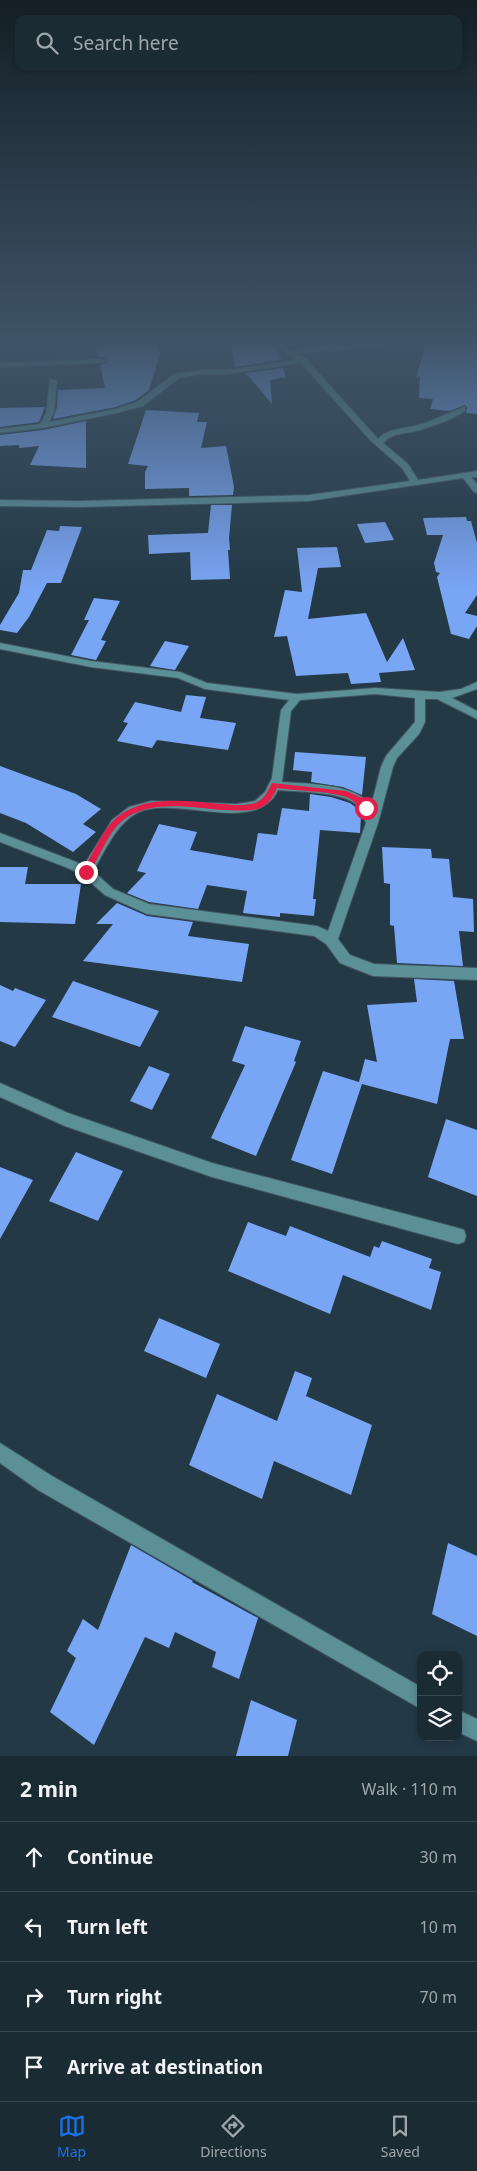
<!DOCTYPE html>
<html lang="en">
<head>
<meta charset="utf-8">
<style>
	body { margin:0; font-family:"Noto Sans",sans-serif; background:#24333c; color:#f1f3f6 }
	.controls { position:absolute; right:15px; bottom:15px; display:grid; overflow:hidden; border-radius:10px; box-shadow:0 2px 8px #0003 }
	.controls button { width:45px; height:45px; display:grid; place-items:center; padding:0; border:0; border-bottom:1px solid #39474f; background:#1b2b34; color:#f1f3f6; font:25px sans-serif }
	.stop { position:absolute; width:15px; height:15px; margin:-11px; border:4px solid #e11d48; border-radius:50%; background:#fff }
	.stop.end { background:#e11d48; border-color:#fff; box-shadow:0 1px 5px #0008 }
	.list { margin:0; padding:0; list-style:none }
	h2 { display:flex; justify-content:space-between; align-items:center; height:65px; margin:0; padding:0 20px; font-size:21px }
	h2 small { font-size:16px; font-weight:400; color:#a0a7ac }
	.list li { display:grid; grid-template-columns:32px 1fr auto; gap:15px; align-items:center; box-sizing:border-box; height:70px; padding:0 20px; border-top:1px solid #39474f }
	.list b { display:block; font-size:19px; white-space:nowrap }
	.list em { font-size:16px; font-style:normal; color:#a0a7ac }
	.icon { flex:none; width:28px; height:28px; fill:none; stroke:currentColor; stroke-width:2; stroke-linecap:round; stroke-linejoin:round }
	.map { position:relative; flex:none; width:477px; height:1756px; overflow:hidden }
	.search { position:absolute; background:#1b2b34; box-shadow:0 2px 8px #0003; left:15px; right:15px; top:15px; height:55px; display:flex; align-items:center; gap:12px; box-sizing:border-box; padding:0 18px; border-radius:10px; color:#a0a7ac; font-size:19px }
	.sheet { height:345px; background:#1b2b34 }
	nav { display:flex; justify-content:space-around; align-items:center; box-sizing:border-box; height:70px; border-top:1px solid #39474f; background:#1b2b34; font-size:14px; color:#a0a7ac }
	nav a { display:grid; justify-items:center; gap:2px }
	nav .on { color:#1a73e8 }
	.map>svg:first-child { display:block }
</style>
</head>
<body>
<div class="map">
<svg width="477" height="1756" viewBox="0 0 477 1756">
	<rect width="100%" height="100%" fill="#243946"/>
	<path fill="#79a5f5" d="M118 344H157L160 354 149 390 136 400 116 407 53 419 57 407 58 390 105 388 100 365 107 363 108 360 105 357H98L96 346Z
		M251 344H271L278 350 281 360 235 367 231 345Z
		M426 344 477 345V414L466 413 467 407 465 405 450 411 430 409 433 399 419 398 420 376 416 377Z
		M283 368 286 377 270 380 272 404 246 373Z
		M45 407 39 422 0 427V408Z
		M146 410 199 413 197 422H207L201 448 226 446 234 487 233 495 189 496V488L145 489V472L148 466 128 464Z
		M86 421V468L30 465 39 446 19 448V445L0 446V435L43 430Z
		M211 505H232L229 538 230 550H228L230 579 191 580 190 552 149 554 148 535 208 533Z
		M466 517 467 521H471L477 543V595L465 613 477 616V626L469 639 451 634 437 577 440 573 436 572 434 563 443 535H427L423 518Z
		M385 522 394 540 365 543 357 524Z
		M60 526 82 527 61 583H47L29 617 17 633 0 630V625L19 593 23 570H31L47 530 59 531Z
		M337 547 341 567 318 568 308 619 366 613 387 662 403 638 415 670 379 673 381 682 351 684 348 673 296 676 287 636 274 637 285 590 302 592 297 548Z
		M94 598 120 601 101 640 106 641 96 660 71 655 89 620H84Z
		M165 641 189 646 175 670 150 666Z
		M186 695 206 697 200 718 236 723 228 750 157 740 152 748 117 741 128 723 123 722 135 702 181 712Z
		M295 752 366 757 362 795 343 787 311 782 312 772 293 770Z
		M0 766 76 794 101 809 83 824 96 832 73 852 26 823 0 813Z
		M310 794 331 797 350 803 358 809 361 815 360 833 320 830 313 899H316L314 916 280 913V917L243 913 247 891 207 885 198 909 149 902 127 893 146 873 137 871 159 824 197 832 190 850 253 861 258 833 277 835 282 808 309 811Z
		M382 847 431 849 432 858 449 859 453 897 473 899 474 932 459 931 463 966 397 963 394 926 390 925V884L384 883Z
		M0 867H28L25 884H81L75 924 0 922Z
		M117 903 147 916 193 922 188 936 249 944 242 982 83 961 113 924H96Z
		M414 979 454 981 464 1039H450L437 1104 362 1084 332 1174 291 1160 323 1071 359 1082 365 1059 377 1062 367 1005 417 1002Z
		M73 981 159 1011 140 1047 52 1017Z
		M0 985 13 991 15 988 46 1000 15 1047 0 1041Z
		M245 1026 301 1041 294 1061 296 1062 256 1156 211 1138 245 1065 232 1061Z
		M149 1066 170 1074 152 1110 130 1101Z
		M446 1119 477 1130V1196L428 1177Z
		M76 1152 123 1171 98 1221 49 1201Z
		M0 1167 33 1180 0 1239Z
		M248 1222 286 1236 290 1226 370 1257 374 1246 379 1248 382 1241 432 1259 429 1268 441 1272 431 1310 343 1275 330 1314 228 1271Z
		M159 1318 220 1344 206 1378 144 1351Z
		M295 1371 312 1378 306 1396 372 1425 351 1495 274 1461 262 1499 189 1465 217 1394 277 1421Z
		M448 1543 477 1556V1636L432 1614Z
		M131 1545 193 1581 192 1582 258 1618 239 1679 212 1667 216 1652 175 1632 169 1648 145 1637 94 1745 50 1712 76 1658 67 1651 83 1619 98 1630Z
		M251 1700 297 1720 288 1756H236Z"/>
	<g fill="none" stroke-linecap="round" stroke-linejoin="round">
		<g stroke="#425662" stroke-width="2">
			<path id="minor" d="M273 344H281L291 350 344 344H384L381 346 296 353 306 359 378 439C389 427 407 429 422 424 429 422 462 407 465 407V411C452 420 436 425 420 430 407 434 393 432 383 443L408 464 418 480 477 471V477H471L477 484V493L474 492 463 478 309 501 79 507 0 506V500L79 501 309 495 410 481 402 468 371 441 301 363 228 374H203L179 378 143 406 117 413 43 428 0 433V429L40 424 46 413 50 379 57 381 54 413 49 422 116 409 137 402 174 374 203 370H228L297 360Z
				M105 359 106 361 102 363 0 367V363Z
				M0 643 91 661 180 672 207 683 297 694 375 688 440 692 461 689 477 682V689L452 698 477 711V719L437 699H425V722L419 734 397 758 393 767 378 823 338 939 350 955 374 964 477 968V980L373 976 340 963 326 944 314 936 147 914 105 895 82 875 68 868 0 842V833L84 865 112 820 129 807 151 801 237 804 255 801 265 792 272 778 281 710 289 700 205 689 178 678 91 667 0 649ZM375 694 415 698V722L386 756 381 767 371 806C356 783 307 784 282 782L291 711 300 700ZM278 790C298 792 344 791 358 806 362 810 364 817 366 823L328 931 317 926 149 904 113 889 93 871C105 851 116 824 137 813 175 794 256 837 278 790Z
				M0 1083 68 1113 212 1163 458 1228 464 1230 466 1236 464 1242 458 1244 212 1177 65 1126 0 1097Z
				M0 1443 52 1476 421 1687V1709L38 1490 0 1463Z
				M458 1710 477 1719V1741L458 1732Z"/>
		</g>
		<use href="#minor" fill="#5b9097" fill-rule="evenodd"/>
	</g>
	<linearGradient id="sky" x2="0" y2="1"><stop stop-color="#141f26"/><stop offset="0.58" stop-color="#3f5468"/><stop offset="1" stop-color="#3f5468" stop-opacity="0"/></linearGradient>
	<rect width="477" height="590" fill="url(#sky)"/>
	<path fill="#e11d48" d="M272 783 346 791 362 798 369 808 366 811C358 807 355 800 346 797 328 791 297 791 277 788 274 796 268 805 260 808 249 812 233 810 222 810 190 807 143 798 118 825 108 835 97 861 89 874H83L82 872C89 860 104 829 114 820 142 794 186 801 221 804 232 805 245 806 255 803 264 800 268 791 272 783Z"/>
</svg>
<div class="controls">
<button><svg class="icon" aria-label="locate" viewBox="0 0 24 24"><circle cx="12" cy="12" r="6"/><path d="M12 2v4M12 18v4M2 12h4M18 12h4"/></svg></button>
<button><svg class="icon" aria-label="layers" viewBox="0 0 24 24"><path d="M12 4l9 5-9 5-9-5zM3 14l9 5 9-5"/></svg></button>
</div>
<div class="stop" style="left:366px;top:808px"></div>
<div class="stop end" style="left:86px;top:872px"></div>
<div class="search"><svg class="icon" aria-label="search" viewBox="0 0 24 24"><circle cx="10" cy="10" r="6"/><path d="M15 15l6 6"/></svg>Search here</div>
</div>
<section class="sheet">
<h2>2 min<small>Walk · 110 m</small></h2>
<ul class="list">
<li><svg class="icon" aria-label="ahead" viewBox="0 0 24 24"><path d="M12 20V5M6 11l6-6 6 6"/></svg><div><b>Continue</b></div><em>30 m</em></li>
<li><svg class="icon" aria-label="left" viewBox="0 0 24 24"><path d="M17 20v-9H6M10 6l-5 5 5 5"/></svg><div><b>Turn left</b></div><em>10 m</em></li>
<li><svg class="icon" aria-label="right" viewBox="0 0 24 24"><path d="M7 20v-9h11M14 6l5 5-5 5"/></svg><div><b>Turn right</b></div><em>70 m</em></li>
<li><svg class="icon" aria-label="arrive" viewBox="0 0 24 24"><path d="M6 21V4h12l-3 4 3 4H6"/></svg><div><b>Arrive at destination</b></div></li>
</ul>
</section>
<nav>
<a class="on"><svg class="icon" aria-label="map" viewBox="0 0 24 24"><path d="M3 6l6-2 6 2 6-2v14l-6 2-6-2-6 2zM9 4v14M15 6v14"/></svg>Map</a>
<a><svg class="icon" aria-label="directions" viewBox="0 0 24 24"><path d="M12 3l9 9-9 9-9-9zM9 14v-3h6M13 9l2 2-2 2"/></svg>Directions</a>
<a><svg class="icon" aria-label="saved" viewBox="0 0 24 24"><path d="M7 4h10v16l-5-4-5 4z"/></svg>Saved</a>
</nav>
</body>
</html>
